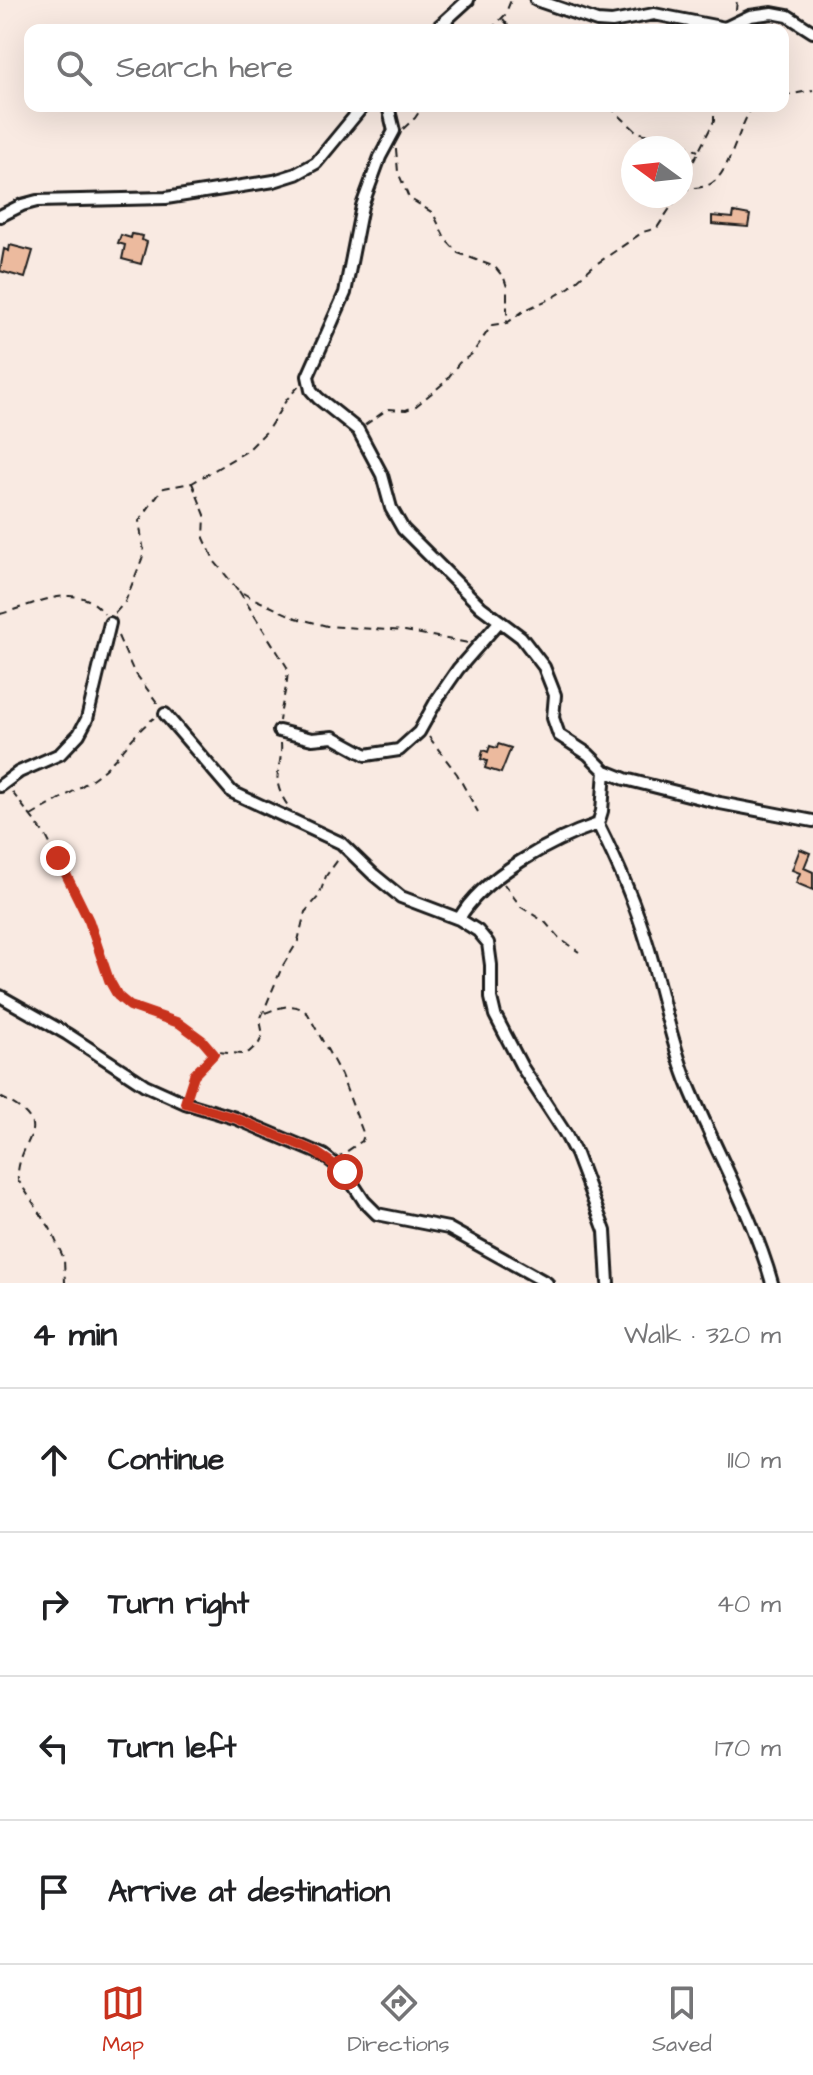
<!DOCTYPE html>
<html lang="en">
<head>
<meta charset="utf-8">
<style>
	body { margin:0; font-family:"Architects Daughter",sans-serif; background:#f2f2f2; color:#202124 }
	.compass { position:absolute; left:621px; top:136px; width:72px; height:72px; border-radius:50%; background:#fff; box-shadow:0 8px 32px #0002; rotate:285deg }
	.stop { position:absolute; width:24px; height:24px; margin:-18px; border:6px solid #c8321e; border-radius:50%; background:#fff }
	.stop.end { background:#c8321e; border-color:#fff; box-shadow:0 2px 8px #0008 }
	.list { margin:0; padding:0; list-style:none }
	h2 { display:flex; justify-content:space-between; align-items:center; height:104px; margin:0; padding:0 32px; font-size:34px }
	h2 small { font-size:26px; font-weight:400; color:#757577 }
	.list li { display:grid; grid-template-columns:52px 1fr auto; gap:24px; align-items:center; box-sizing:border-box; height:144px; padding:0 32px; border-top:2px solid #e0e0e0 }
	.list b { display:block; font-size:30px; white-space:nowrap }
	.list em { font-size:26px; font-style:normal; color:#757577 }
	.icon { flex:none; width:44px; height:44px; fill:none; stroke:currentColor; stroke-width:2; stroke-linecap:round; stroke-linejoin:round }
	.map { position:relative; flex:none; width:813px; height:1283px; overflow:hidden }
	.search { position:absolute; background:#fff; box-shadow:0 8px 32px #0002; left:24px; right:24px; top:24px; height:88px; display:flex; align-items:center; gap:20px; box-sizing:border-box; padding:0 28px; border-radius:16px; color:#757577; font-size:30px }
	.sheet { height:680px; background:#fff }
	nav { display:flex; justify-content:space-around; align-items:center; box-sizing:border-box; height:112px; border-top:2px solid #e0e0e0; background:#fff; font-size:22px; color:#757577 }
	nav a { display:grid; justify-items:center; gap:4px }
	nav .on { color:#c8321e }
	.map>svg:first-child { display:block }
</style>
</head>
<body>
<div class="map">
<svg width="813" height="1283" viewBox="0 0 813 1283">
	<rect width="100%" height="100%" fill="#f9eae2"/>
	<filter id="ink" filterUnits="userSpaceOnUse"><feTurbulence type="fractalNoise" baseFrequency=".0125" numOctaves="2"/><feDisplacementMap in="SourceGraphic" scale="16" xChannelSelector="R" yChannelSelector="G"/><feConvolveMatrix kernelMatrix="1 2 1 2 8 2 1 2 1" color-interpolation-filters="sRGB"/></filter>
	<g filter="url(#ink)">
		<path fill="#ecba9e" stroke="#1c1c1c" stroke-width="2" d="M734 212 750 215 748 227 712 224V216L733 218Z
			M132 234 143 236 142 240 147 242 141 264 122 259 125 245 118 243 121 235 131 238Z
			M10 245 33 251 25 278 0 271 4 249 9 251Z
			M498 744 511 748 501 773 485 768 487 761 481 759 483 750 488 752 490 746 497 748Z
			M800 849 810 853 804 868 813 872V890L796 883 800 873 792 870Z"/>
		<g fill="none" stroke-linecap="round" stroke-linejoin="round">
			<g stroke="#1c1c1c" stroke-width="16">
				<path id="minor" d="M536 0 597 21 612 22 654 14 725 28 750 16 772 13 788 16 813 32
					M435 30 468 0
					M388 106 394 131 380 157 362 206 345 293 308 376 311 390 318 398 358 430 382 475 391 508 403 529 481 607 521 637 544 667 555 695 553 718 559 735 588 754 605 771 625 779 720 803 813 821
					M0 216 22 205 37 201 166 198 274 181 296 174 316 163 363 106
					M165 714 232 792 341 843 374 875 401 897 459 919 478 931 488 943 491 965V998L495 1015 522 1067 565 1133 576 1154 605 1231 608 1283
					M279 731 312 739 333 737 366 755 399 750 419 732 438 698 458 669 500 621
					M0 786 19 772 60 754 79 734 87 719 110 623
					M598 824C617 862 635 903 647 943 661 988 669 1035 686 1079 713 1147 752 1212 772 1283
					M459 919C482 877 553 839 598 824L602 811 605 771
					M0 996 67 1034 145 1085 185 1103 235 1118 323 1155 345 1172 364 1201 377 1214 448 1228 547 1283"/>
			</g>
			<path stroke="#1c1c1c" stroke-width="2" stroke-dasharray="8 6" stroke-linecap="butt" d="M736 10 737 0
				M503 19 512 30
				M490 30 505 15 511 0
				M783 96 813 90
				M609 106 637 132 677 142 698 151
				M403 129 415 118 423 106
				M396 149 398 172 409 198 433 213 446 240 458 253 495 267 504 278 507 287V322
				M681 186 714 121V106
				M681 189C691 188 703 189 712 183 730 172 739 125 753 106
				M365 425 388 409 406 410 416 406 445 382 459 363 472 354 492 325 507 323 525 310 554 297 570 287 592 267 643 232 657 228 678 196
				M192 483 205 515 204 538 215 562 238 590 248 596 296 618 327 626 405 631 468 643
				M239 591 287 667C290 678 281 706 279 721
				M115 613 125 602 142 559 144 552 139 521 159 493 164 488 192 483 247 451 267 431 287 399 299 386
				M0 614C32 606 80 578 104 614
				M118 636 133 670 159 705
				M429 737 457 774 478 812
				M281 743C283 771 268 776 288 806
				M12 792 46 836 89 921 109 980 118 996 130 1006 179 1023 202 1040 214 1054
				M31 816C56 801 84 787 106 768 123 752 135 732 154 718
				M504 884 521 907 545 922 560 939 579 952
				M265 1013C280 1007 295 1001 308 1014L341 1075 364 1135 362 1141 340 1156
				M188 1094 198 1068 216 1052 243 1054 249 1052 259 1043 263 1035 260 1020 282 967 298 941 305 912 319 896 326 876 340 857
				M0 1097C62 1127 15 1139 18 1180L50 1228 64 1259 65 1283"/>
			<use href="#minor" stroke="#fff" stroke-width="10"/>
		</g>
	</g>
	<g fill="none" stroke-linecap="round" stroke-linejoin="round" filter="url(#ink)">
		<path stroke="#c8321e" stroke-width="10" d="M58 858 89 921 109 980 118 996 130 1006 179 1023 202 1040 214 1054 194 1075 185 1103 235 1118 314 1151 345 1172"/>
	</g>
</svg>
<svg class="compass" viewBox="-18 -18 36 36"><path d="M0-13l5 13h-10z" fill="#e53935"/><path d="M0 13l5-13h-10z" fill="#757577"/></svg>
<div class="stop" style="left:345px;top:1172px"></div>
<div class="stop end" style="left:58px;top:858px"></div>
<div class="search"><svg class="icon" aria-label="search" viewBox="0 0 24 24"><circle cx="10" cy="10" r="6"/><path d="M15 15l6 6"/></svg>Search here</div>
</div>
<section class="sheet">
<h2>4 min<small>Walk · 320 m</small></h2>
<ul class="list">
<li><svg class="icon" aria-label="ahead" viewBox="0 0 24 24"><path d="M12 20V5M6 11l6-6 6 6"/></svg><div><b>Continue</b></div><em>110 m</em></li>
<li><svg class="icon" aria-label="right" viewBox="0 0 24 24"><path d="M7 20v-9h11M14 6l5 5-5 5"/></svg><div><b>Turn right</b></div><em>40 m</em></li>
<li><svg class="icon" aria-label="left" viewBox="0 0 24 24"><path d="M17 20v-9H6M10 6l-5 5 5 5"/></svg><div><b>Turn left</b></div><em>170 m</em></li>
<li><svg class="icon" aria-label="arrive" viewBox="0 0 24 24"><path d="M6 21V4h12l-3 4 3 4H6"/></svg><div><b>Arrive at destination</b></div></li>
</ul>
</section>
<nav>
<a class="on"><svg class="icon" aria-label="map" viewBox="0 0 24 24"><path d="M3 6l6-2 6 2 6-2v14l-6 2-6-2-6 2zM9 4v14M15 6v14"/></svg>Map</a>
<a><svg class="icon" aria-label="directions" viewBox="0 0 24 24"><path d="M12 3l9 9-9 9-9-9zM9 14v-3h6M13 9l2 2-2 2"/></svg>Directions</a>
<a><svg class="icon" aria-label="saved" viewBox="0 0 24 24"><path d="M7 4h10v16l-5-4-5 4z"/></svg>Saved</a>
</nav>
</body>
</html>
